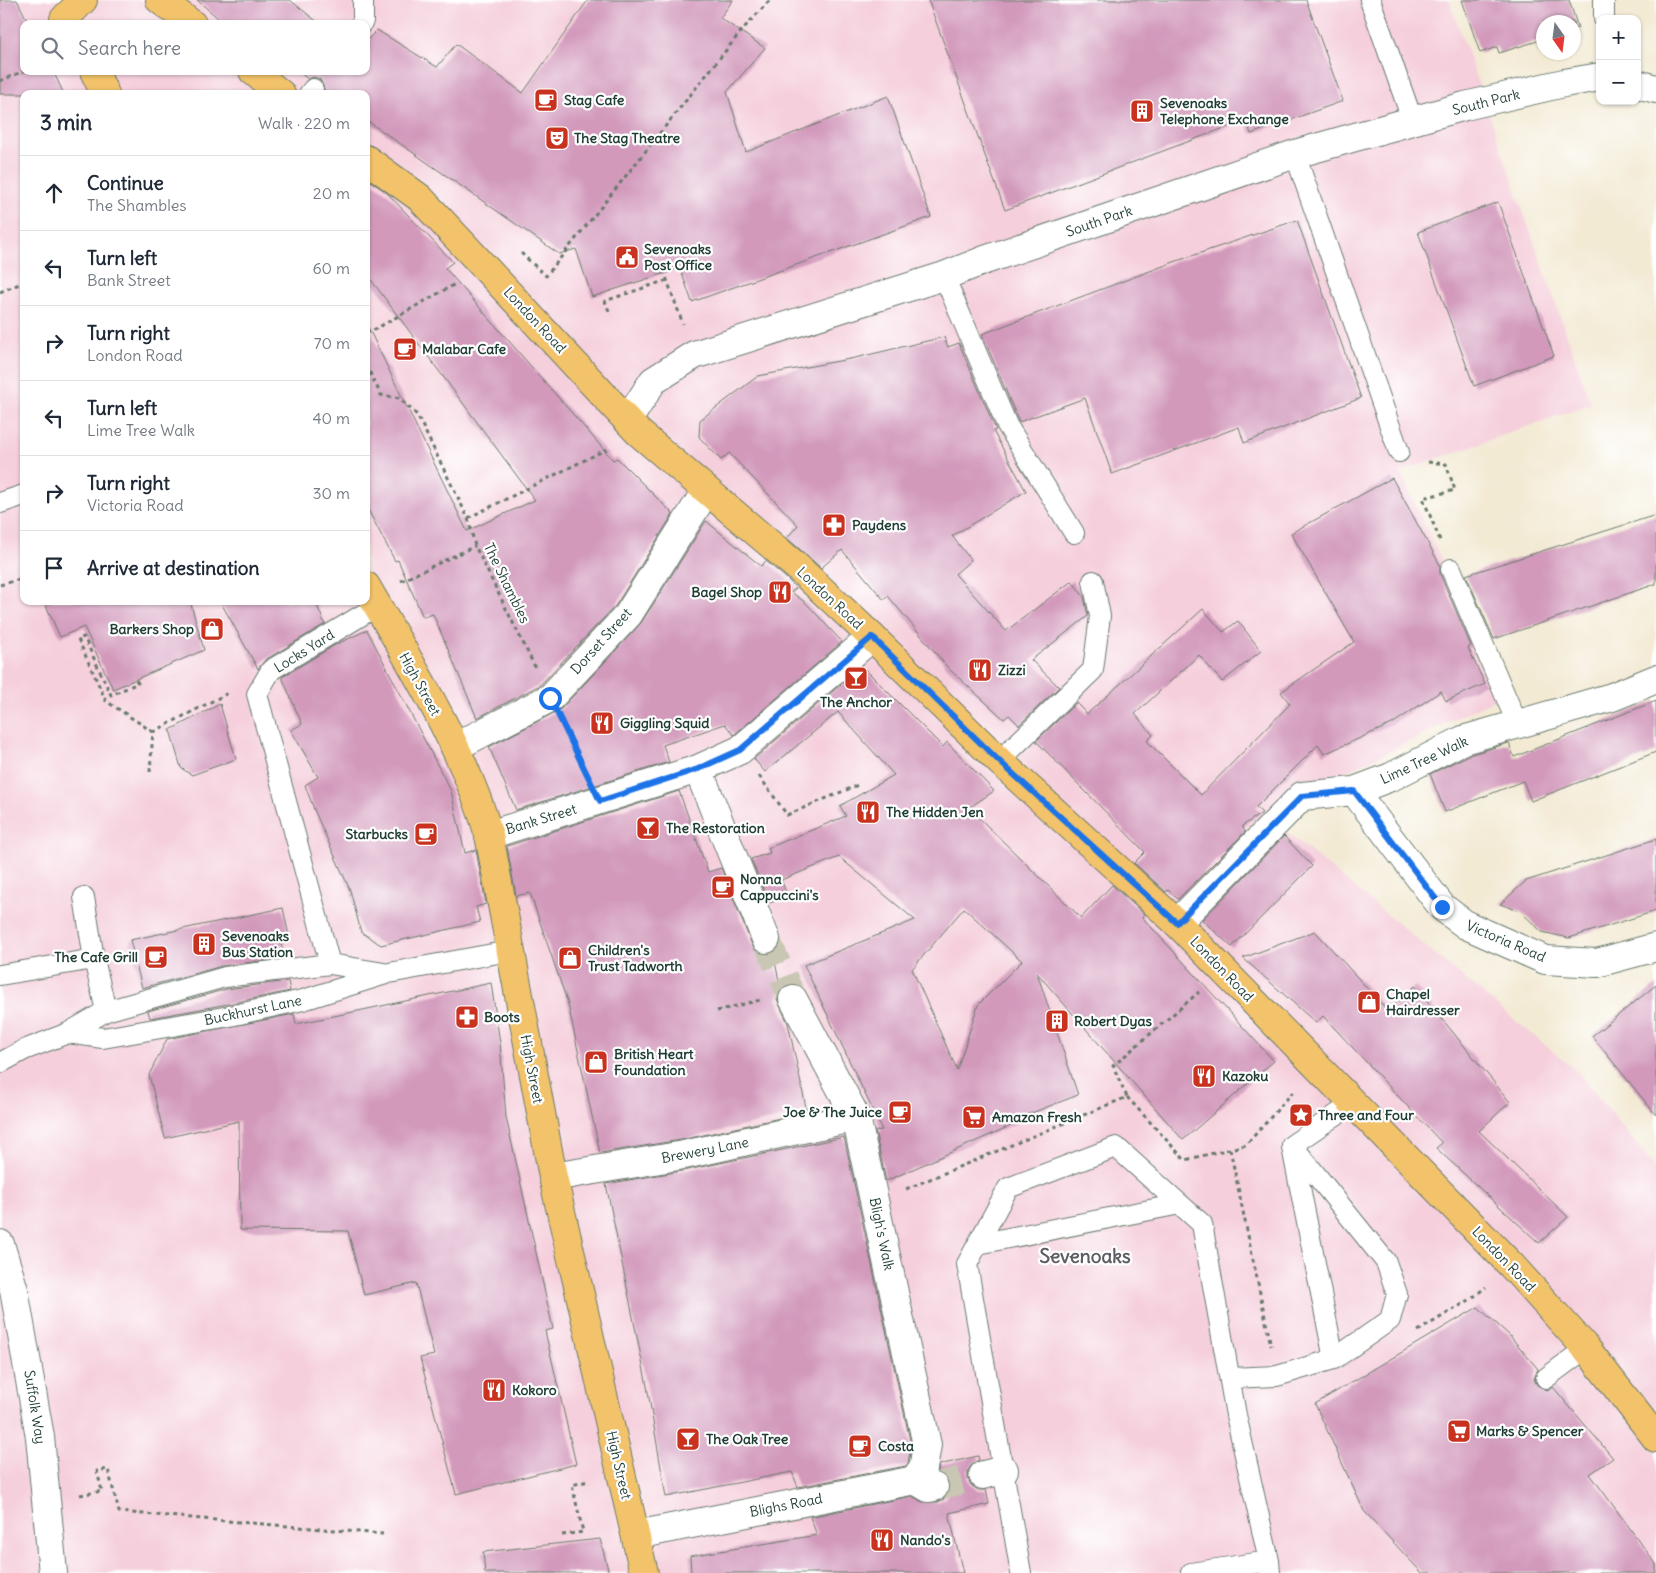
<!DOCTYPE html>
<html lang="en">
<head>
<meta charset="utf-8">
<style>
	body { margin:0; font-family:Delius,sans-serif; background:#f2f2f3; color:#1f2937 }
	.controls { position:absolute; right:15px; top:15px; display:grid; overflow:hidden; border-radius:10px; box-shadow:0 1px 4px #0004 }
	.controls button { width:45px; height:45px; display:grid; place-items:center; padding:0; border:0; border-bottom:1px solid #e0e1e3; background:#fff; color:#1f2937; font:25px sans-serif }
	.compass { position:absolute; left:1536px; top:15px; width:45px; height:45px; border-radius:50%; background:#fff; box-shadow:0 1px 4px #0004; rotate:166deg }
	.stop { position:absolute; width:15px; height:15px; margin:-11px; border:4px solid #1a73e8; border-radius:50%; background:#fff }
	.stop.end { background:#1a73e8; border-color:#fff; box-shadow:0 1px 5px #0008 }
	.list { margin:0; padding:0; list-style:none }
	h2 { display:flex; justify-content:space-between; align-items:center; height:65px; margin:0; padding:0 20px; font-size:21px }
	h2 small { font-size:16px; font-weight:400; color:#747a83 }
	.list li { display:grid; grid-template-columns:32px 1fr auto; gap:15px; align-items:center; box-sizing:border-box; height:75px; padding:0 20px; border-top:1px solid #e0e1e3 }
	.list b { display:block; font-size:19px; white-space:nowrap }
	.list p { margin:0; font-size:16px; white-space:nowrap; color:#747a83 }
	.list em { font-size:16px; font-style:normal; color:#747a83 }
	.icon { flex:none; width:28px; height:28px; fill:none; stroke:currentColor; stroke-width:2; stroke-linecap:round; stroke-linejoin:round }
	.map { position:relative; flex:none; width:1656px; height:1573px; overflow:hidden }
	.search { position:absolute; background:#fff; box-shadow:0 1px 4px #0004; left:20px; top:20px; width:350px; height:55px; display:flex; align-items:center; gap:12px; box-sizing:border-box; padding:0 18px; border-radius:10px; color:#747a83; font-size:19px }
	.panel { position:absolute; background:#fff; box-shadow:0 1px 4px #0004; left:20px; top:90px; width:350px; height:515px; border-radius:10px }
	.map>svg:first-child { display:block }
</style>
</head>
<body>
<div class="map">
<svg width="1656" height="1573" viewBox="0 0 1656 1573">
	<rect width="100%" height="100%" fill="#fff"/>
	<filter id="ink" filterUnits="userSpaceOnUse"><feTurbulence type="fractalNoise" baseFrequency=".02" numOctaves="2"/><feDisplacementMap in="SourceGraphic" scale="10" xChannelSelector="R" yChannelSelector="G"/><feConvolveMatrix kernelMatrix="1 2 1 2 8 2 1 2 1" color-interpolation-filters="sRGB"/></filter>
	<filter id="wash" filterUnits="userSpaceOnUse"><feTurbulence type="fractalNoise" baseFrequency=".0096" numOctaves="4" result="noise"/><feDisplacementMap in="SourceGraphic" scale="20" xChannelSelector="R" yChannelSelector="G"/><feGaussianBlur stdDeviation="1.12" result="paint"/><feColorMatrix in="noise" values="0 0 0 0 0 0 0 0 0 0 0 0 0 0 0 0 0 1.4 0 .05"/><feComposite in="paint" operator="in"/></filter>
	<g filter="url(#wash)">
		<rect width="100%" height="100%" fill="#f3ead4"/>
		<path fill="#f5cfdb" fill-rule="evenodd" d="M0 0H1449L1591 404 1400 472 1505 694 1310 790 1277 824 1578 1072 1656 1169V1573H0ZM24 24H366V71H24ZM24 94H366V601H24Z"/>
		<g id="blocks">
			<path fill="#d299bb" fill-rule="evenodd" d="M0 0H17L29 24H24V71H53L64 94H0Z
				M197 0H290L320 24H225Z
				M588 0H733L720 18 765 48 727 92 746 152 888 96 931 217 692 302 680 268 592 297 576 249 559 254 366 120V94H329L325 91 320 79 314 77 308 79 297 71H366V41L377 30 437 67 456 44 523 93Z
				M928 0H1306L1343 101 1251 134 1246 120 1005 210Z
				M1462 0H1569L1578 28 1574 29V22H1544V39L1499 53 1497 47 1480 53Z
				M366 178 386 192 453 262 445 268 613 460 617 458 673 514 616 605 540 685 477 718 433 614 423 617 398 560 395 561 366 506V323L467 531 535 500 366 273Z
				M1498 202 1554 356 1474 386 1418 232Z
				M1297 220 1361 398 1244 443 1239 427 1112 474 1085 398 1019 422 982 334 1174 262Z
				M944 337 948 347 959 343 996 430 993 431 1026 491 952 536 971 560 955 574 1006 631 1072 581 1084 597 1088 616 1031 660 1059 687 1019 725 1009 715 1004 719 949 669 888 596 884 600 842 550 821 568 787 538 798 525 729 453 721 460 699 437 700 420 758 376 855 358Z
				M1392 478 1440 565V574L1471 646 1468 648 1485 684 1446 701 1441 691 1392 724 1324 754 1318 745 1256 807 1262 813 1242 826 1245 832 1178 899 1168 890 1166 892 1134 863 1145 852 1036 741 1076 703 1087 714 1203 609 1223 632 1238 621 1261 651 1222 682 1199 655 1135 714 1153 735 1147 741 1201 795 1290 704 1281 692 1354 642 1291 533Z
				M1656 515V584L1494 639 1466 575Z
				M706 521 761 566 766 561 786 578 796 588 791 592 806 603 842 642 734 735 725 724 663 745 669 762 516 810 489 747 561 709 641 623Z
				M44 601H190L204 650 113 689 84 627 60 637Z
				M220 601H315L325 624 265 660 258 669Z
				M367 630 451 791 465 853 476 850 486 904 476 907 480 922 381 945 361 932 350 890 315 812 305 785 318 777 291 730 302 724 282 677 335 645Z
				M862 666 943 747 947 742 994 791 969 808 1081 918 1112 885 1144 914 1142 917 1274 1061 1183 1140 1037 973 1078 1095 1016 1119 1017 1123 886 1181 875 1131 882 1130 804 965 915 920 839 857 781 880 788 897 769 903 751 859 770 853 768 848 846 816 840 806 894 775 838 712 765 772 754 759ZM964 908 1022 961 978 1005 957 1070 912 969Z
				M1656 701V752L1531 801 1523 781 1445 812 1430 774 1469 755 1509 743 1514 757Z
				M220 704 236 759 192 775 181 768 170 730Z
				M679 791 708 872 721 868 752 945 756 951 763 954 773 953 781 990 777 999 788 1023 807 1112 681 1140 600 1153 568 1004 530 893 516 896 507 846Z
				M1284 836 1312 866 1232 947 1202 920Z
				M1656 839V911L1569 938 1542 932 1520 911 1500 904 1526 881Z
				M283 908 290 941 281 943 284 958 222 966 142 988 130 940Z
				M1315 931 1388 1011 1415 986 1510 1102 1479 1131 1568 1217 1539 1243 1436 1148 1442 1143 1323 1016 1316 1023 1243 958Z
				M288 981 290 991 228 1004 150 1018 148 1011 227 989Z
				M491 983 500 1043 506 1117 553 1329 545 1331 576 1464 456 1494 420 1358 434 1355 416 1283 364 1295 348 1231 240 1230 239 1121 165 1138 149 1075 167 1039 294 1014 296 1024Z
				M1656 985V1115L1592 1036Z
				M844 1137 911 1445 908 1463 906 1466 798 1487 792 1472 666 1497 647 1386 606 1184 687 1170Z
				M1478 1307 1509 1335 1538 1369 1534 1379 1537 1385 1547 1390 1553 1387 1613 1458 1590 1474 1656 1564V1573H1422L1364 1511 1315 1404Z
				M978 1456 979 1460 973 1463 968 1470V1479L971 1485 978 1490H986L989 1504 949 1513 963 1573H691L690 1556 817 1535 810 1517 912 1496 922 1502H938L944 1499 949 1492V1484L945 1476 938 1472 939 1465Z
				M600 1539 609 1573H485L483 1552Z"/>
		</g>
	</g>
	<g filter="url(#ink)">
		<use href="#blocks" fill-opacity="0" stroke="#697a6c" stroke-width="1"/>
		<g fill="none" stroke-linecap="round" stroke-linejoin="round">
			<path stroke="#c9c7b4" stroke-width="28" stroke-dasharray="28 14" stroke-linecap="butt" d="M766 939 793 999
				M934 1487 983 1475"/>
			<g stroke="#697a6c" stroke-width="22">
				<path id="service" d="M1370 0 1413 122
					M1604 19V0
					M361 24 363 21V0
					M309 94 313 89
					M1295 154 1399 452
					M944 276 1007 425 1074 533
					M0 503 24 495
					M1451 569 1517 723
					M999 761 1093 670 1100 616 1093 581
					M84 897 94 959 106 1011
					M330 964 257 694 271 670 377 606
					M0 975 94 959
					M68 1033 103 1038 230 1016 303 1000 389 973 509 951
					M0 1063 24 1050 68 1033 106 1011 225 977 330 964 384 973
					M1292 1145 1352 1104
					M1292 1147 1334 1359
					M978 1244 1180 1204
					M1230 1378 1277 1376 1334 1359 1390 1320 1397 1294 1386 1262 1292 1145
					M1546 1378 1586 1348
					M1021 1573 967 1264 1008 1188 1116 1147 1202 1224 1236 1415 1269 1561 1270 1573
					M1191 1573 1269 1561"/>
			</g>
			<g stroke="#697a6c" stroke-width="30">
				<path id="pedestrian" d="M455 747 550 698 628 615 706 491
					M698 769 766 939
					M489 835 698 769 740 750 872 637
					M793 999 856 1117 927 1445 923 1469 915 1480
					M553 1177 684 1155 856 1117
					M983 1475 1004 1470
					M636 1535 915 1480 929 1488 934 1487"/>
			</g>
			<g stroke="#697a6c" stroke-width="30">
				<path id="minor" d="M1637 84 1656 89
					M628 420 653 381 694 355 944 276 985 260 1295 154 1465 106 1564 83 1600 77
					M1354 791 1442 907 1466 925 1545 960 1597 963 1656 947
					M1177 923 1302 796 1354 791 1391 777 1463 740 1612 697 1656 679
					M0 1244 14 1290 40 1437 53 1573"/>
			</g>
			<g stroke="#697a6c" stroke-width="30">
				<path id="primary" d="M160 0 192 24
					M64 19 83 0
					M94 71 105 94
					M253 71 281 94
					M366 159 420 198 638 432 796 566 872 637 999 761 1177 923 1512 1266 1586 1348 1656 1438
					M366 586C412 666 463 747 489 835L553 1177 644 1573"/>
			</g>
			<path stroke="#697a6c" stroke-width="3" stroke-dasharray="4 4" stroke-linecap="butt" d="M0 81 24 71
				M521 253 546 276 743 29 770 0
				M657 271 663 269 683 324
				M0 292 24 282
				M609 311 605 301 667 280
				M366 331 370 332 455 284
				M366 365 381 395 399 398 417 415 468 518 475 546 535 667
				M1428 462 1446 464 1455 490 1423 498 1441 543
				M468 518 607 449
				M401 581 475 546
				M0 585 24 578
				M136 680 138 683 111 695 84 637 78 639 106 701 153 732
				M565 728 585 770
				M150 772 153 732 228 693
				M759 776 787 815 858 785
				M717 1011 760 1000
				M1127 1097 1185 1160 1246 1145 1293 1092
				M1230 1149 1271 1346
				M906 1189 1127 1097 1113 1066 1199 992
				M1418 1331 1471 1299 1486 1287
				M80 1495 102 1491 97 1471 108 1469 119 1512 383 1534
				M562 1535 583 1532 572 1485 588 1481"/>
			<use href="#service" stroke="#fff" stroke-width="20"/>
			<use href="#pedestrian" stroke="#fff" stroke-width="28"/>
			<use href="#minor" stroke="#fff" stroke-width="28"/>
			<use href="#primary" stroke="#f2c36a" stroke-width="28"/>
		</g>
	</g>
	<g fill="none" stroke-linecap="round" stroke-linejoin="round" filter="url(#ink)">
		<path stroke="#1a73e8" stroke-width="6" d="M550 698 600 801 698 769 740 750 872 637 999 761 1177 923 1302 796 1354 791 1442 907"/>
	</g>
	<defs>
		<g id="cafe-square" transform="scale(1.25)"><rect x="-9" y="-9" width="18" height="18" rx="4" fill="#c8321e" stroke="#fff"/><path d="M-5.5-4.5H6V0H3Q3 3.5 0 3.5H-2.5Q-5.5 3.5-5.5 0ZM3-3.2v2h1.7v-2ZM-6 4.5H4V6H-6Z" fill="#fff"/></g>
		<g id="building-square" transform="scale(1.25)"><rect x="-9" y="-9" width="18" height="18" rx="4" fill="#c8321e" stroke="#fff"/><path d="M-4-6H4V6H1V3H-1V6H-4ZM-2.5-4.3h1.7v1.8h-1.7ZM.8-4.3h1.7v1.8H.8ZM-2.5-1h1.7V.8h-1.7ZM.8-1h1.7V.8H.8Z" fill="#fff"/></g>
		<g id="theatre-square" transform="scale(1.25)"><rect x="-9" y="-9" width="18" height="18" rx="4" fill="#c8321e" stroke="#fff"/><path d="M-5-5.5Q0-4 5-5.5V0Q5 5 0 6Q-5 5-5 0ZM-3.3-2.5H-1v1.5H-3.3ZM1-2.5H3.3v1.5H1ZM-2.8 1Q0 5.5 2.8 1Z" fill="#fff"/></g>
		<g id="civic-square" transform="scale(1.25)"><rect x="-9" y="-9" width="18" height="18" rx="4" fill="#c8321e" stroke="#fff"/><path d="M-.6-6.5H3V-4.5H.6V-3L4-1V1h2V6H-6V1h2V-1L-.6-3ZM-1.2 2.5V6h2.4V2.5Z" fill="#fff"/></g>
		<g id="pharmacy-square" transform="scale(1.25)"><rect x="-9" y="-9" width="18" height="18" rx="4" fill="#c8321e" stroke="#fff"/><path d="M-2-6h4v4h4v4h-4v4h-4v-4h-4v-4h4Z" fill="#fff"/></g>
		<g id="restaurant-square" transform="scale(1.25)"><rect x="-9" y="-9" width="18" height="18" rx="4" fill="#c8321e" stroke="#fff"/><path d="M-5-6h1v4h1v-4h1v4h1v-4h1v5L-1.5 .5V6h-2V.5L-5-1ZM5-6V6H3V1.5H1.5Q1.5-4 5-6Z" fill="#fff"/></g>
		<g id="shop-square" transform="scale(1.25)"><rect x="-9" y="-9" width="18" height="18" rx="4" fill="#c8321e" stroke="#fff"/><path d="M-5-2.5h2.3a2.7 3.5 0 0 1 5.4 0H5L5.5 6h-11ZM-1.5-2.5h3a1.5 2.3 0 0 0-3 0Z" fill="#fff"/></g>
		<g id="bar-square" transform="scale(1.25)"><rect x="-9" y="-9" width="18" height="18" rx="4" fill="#c8321e" stroke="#fff"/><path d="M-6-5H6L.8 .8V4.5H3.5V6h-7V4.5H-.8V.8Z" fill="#fff"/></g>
		<g id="sight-square" transform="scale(1.25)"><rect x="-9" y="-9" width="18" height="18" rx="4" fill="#c8321e" stroke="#fff"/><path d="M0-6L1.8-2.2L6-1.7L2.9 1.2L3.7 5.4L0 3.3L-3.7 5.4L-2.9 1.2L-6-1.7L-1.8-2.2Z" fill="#fff"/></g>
		<g id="supermarket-square" transform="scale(1.25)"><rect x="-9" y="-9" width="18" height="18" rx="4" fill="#c8321e" stroke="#fff"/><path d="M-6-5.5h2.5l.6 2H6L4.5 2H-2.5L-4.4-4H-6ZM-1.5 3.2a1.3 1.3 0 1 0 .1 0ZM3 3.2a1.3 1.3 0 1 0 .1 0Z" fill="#fff"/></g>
	</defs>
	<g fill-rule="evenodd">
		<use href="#cafe-square" x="546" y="100"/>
		<use href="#building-square" x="1142" y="111"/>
		<use href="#theatre-square" x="557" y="138"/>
		<use href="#civic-square" x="627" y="257"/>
		<use href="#cafe-square" x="405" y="349"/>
		<use href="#pharmacy-square" x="834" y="525"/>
		<use href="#restaurant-square" x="780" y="592"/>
		<use href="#shop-square" x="212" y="629"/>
		<use href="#restaurant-square" x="980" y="670"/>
		<use href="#bar-square" x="856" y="678"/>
		<use href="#restaurant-square" x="602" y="723"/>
		<use href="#restaurant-square" x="868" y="812"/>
		<use href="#bar-square" x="648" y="828"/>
		<use href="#cafe-square" x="426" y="834"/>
		<use href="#cafe-square" x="723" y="887"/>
		<use href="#building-square" x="204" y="944"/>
		<use href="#cafe-square" x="156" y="957"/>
		<use href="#shop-square" x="570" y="958"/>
		<use href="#shop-square" x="1369" y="1002"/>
		<use href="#pharmacy-square" x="467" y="1017"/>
		<use href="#building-square" x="1057" y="1021"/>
		<use href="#shop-square" x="596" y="1062"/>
		<use href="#restaurant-square" x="1204" y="1076"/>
		<use href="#cafe-square" x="900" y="1112"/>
		<use href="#sight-square" x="1301" y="1115"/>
		<use href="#supermarket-square" x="974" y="1117"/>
		<use href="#restaurant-square" x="494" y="1390"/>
		<use href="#supermarket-square" x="1459" y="1431"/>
		<use href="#bar-square" x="688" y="1439"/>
		<use href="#cafe-square" x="860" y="1446"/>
		<use href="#restaurant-square" x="882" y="1540"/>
	</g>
	<g text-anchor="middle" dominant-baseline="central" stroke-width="4.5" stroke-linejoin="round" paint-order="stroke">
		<g font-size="14" font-weight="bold" fill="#1f3d34" stroke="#fff" text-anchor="start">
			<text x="564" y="100">Stag Cafe</text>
			<text x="1160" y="103">Sevenoaks<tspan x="1160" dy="16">Telephone Exchange</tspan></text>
			<text x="574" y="138">The Stag Theatre</text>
			<text x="644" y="249">Sevenoaks<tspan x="644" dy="16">Post Office</tspan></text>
			<text x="422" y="349">Malabar Cafe</text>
			<text x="852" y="525">Paydens</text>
			<text x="762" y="592" text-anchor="end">Bagel Shop</text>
			<text x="194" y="629" text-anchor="end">Barkers Shop</text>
			<text x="998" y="670">Zizzi</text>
			<text x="856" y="702" text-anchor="middle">The Anchor</text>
			<text x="620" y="723">Giggling Squid</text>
			<text x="886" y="812">The Hidden Jen</text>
			<text x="666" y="828">The Restoration</text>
			<text x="408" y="834" text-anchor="end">Starbucks</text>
			<text x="740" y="879">Nonna<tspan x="740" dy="16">Cappuccini's</tspan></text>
			<text x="222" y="936">Sevenoaks<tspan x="222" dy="16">Bus Station</tspan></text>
			<text x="588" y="950">Children's<tspan x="588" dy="16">Trust Tadworth</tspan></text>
			<text x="138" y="957" text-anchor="end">The Cafe Grill</text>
			<text x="1386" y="994">Chapel<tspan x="1386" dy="16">Hairdresser</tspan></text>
			<text x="484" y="1017">Boots</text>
			<text x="1074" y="1021">Robert Dyas</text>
			<text x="614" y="1054">British Heart<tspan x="614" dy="16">Foundation</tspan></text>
			<text x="1222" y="1076">Kazoku</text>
			<text x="882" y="1112" text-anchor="end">Joe &amp; The Juice</text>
			<text x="1318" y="1115">Three and Four</text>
			<text x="992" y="1117">Amazon Fresh</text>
			<text x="512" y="1390">Kokoro</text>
			<text x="1476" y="1431">Marks &amp; Spencer</text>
			<text x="706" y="1439">The Oak Tree</text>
			<text x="878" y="1446">Costa</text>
			<text x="900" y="1540">Nando's</text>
		</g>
		<g font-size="14" fill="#1f3d34" stroke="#fff">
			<text transform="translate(1486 102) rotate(-14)">South Park</text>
			<text transform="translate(1099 221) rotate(-19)">South Park</text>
			<text transform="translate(535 320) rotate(47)">London Road</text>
			<text transform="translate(507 583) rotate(64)">The Shambles</text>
			<text transform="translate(830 598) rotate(43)">London Road</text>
			<text transform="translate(601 641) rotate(-48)">Dorset Street</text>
			<text transform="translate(304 651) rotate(-32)">Locks Yard</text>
			<text transform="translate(420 684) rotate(61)">High Street</text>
			<text transform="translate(1424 760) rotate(-25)">Lime Tree Walk</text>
			<text transform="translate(541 819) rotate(-17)">Bank Street</text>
			<text transform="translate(1506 941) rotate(23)">Victoria Road</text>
			<text transform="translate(1222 969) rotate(46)">London Road</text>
			<text transform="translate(253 1010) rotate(-12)">Buckhurst Lane</text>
			<text transform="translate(532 1069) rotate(79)">High Street</text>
			<text transform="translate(705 1150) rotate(-11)">Brewery Lane</text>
			<text transform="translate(882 1234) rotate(78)">Bligh's Walk</text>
			<text transform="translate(1504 1259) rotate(46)">London Road</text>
			<text transform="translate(35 1407) rotate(81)">Suffolk Way</text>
			<text transform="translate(619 1465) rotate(77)">High Street</text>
			<text transform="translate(786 1505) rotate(-11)">Blighs Road</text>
		</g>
		<g font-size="19" font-weight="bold" fill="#5e5d63" stroke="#fff">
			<text x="1085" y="1256">Sevenoaks</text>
		</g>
	</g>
</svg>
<div class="controls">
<button>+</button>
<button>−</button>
</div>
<svg class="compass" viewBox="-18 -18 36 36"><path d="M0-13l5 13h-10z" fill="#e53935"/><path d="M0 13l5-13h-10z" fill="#747a83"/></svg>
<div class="stop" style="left:550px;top:698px"></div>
<div class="stop end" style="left:1442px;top:907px"></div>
<div class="search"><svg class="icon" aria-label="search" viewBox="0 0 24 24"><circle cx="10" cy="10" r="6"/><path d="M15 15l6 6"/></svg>Search here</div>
<section class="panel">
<h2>3 min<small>Walk · 220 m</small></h2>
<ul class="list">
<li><svg class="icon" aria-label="ahead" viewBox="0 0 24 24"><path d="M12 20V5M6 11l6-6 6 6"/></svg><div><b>Continue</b><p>The Shambles</p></div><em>20 m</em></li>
<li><svg class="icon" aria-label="left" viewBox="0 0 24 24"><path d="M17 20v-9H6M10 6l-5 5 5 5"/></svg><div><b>Turn left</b><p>Bank Street</p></div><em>60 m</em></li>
<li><svg class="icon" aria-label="right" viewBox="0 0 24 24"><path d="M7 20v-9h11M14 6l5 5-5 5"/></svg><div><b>Turn right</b><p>London Road</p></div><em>70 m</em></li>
<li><svg class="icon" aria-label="left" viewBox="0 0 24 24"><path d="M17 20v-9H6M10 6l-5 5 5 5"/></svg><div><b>Turn left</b><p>Lime Tree Walk</p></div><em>40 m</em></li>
<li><svg class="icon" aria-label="right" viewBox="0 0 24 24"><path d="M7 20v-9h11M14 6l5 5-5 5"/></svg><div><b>Turn right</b><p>Victoria Road</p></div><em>30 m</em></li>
<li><svg class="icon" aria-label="arrive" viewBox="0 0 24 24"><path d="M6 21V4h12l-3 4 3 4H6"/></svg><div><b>Arrive at destination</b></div></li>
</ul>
</section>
</div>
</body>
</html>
